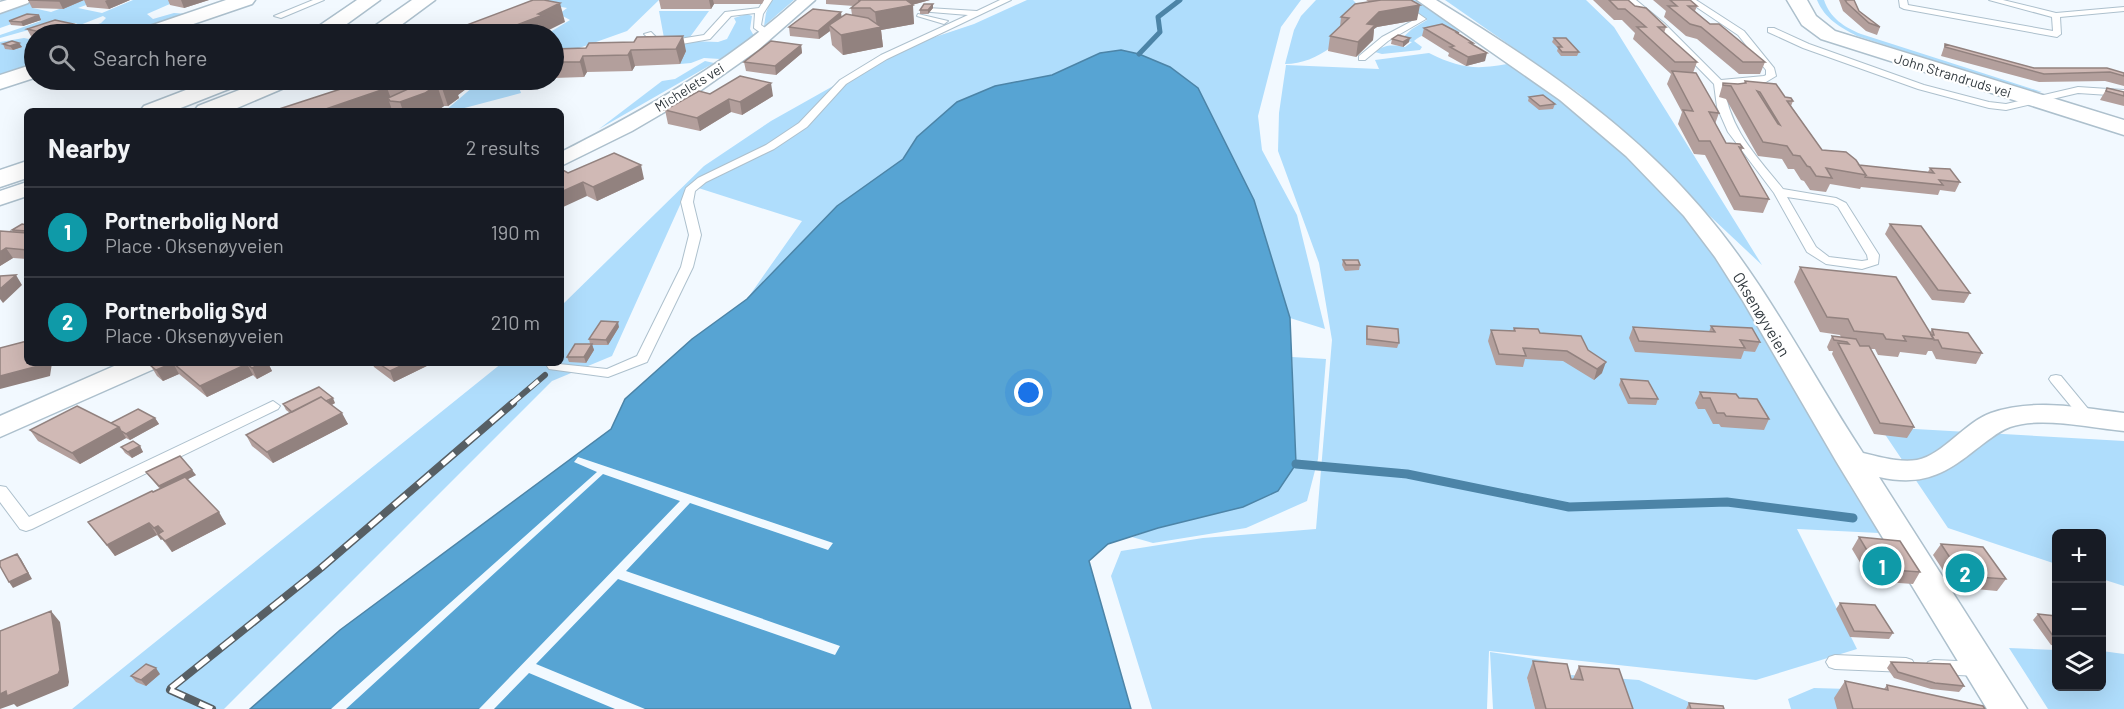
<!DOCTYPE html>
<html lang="en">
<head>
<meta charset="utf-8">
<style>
	body { margin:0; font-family:Barlow,sans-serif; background:#242831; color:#f1f3f6 }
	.controls { position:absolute; right:18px; bottom:18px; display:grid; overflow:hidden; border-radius:9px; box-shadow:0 6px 24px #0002 }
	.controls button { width:54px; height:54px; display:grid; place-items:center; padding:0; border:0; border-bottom:2px solid #363941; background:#171b24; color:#f1f3f6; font:30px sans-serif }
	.you { position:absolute; left:1029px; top:393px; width:21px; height:21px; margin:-15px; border:4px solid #fff; border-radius:50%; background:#1a73e8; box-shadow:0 0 0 9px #1a73e833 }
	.badge { display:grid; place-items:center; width:39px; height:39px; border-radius:50%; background:#d0908a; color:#fff; font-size:20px; font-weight:700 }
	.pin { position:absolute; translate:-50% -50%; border:3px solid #fff; box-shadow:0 2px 6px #0006 }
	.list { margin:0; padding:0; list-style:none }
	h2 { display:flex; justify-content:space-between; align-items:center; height:78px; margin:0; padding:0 24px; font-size:26px }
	h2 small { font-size:20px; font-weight:400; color:#9ea1a6 }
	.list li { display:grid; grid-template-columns:39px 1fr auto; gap:18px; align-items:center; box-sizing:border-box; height:90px; padding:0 24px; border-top:2px solid #363941 }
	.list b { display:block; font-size:22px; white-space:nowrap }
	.list p { margin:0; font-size:20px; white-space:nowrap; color:#9ea1a6 }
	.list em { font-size:20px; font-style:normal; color:#9ea1a6 }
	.icon { flex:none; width:33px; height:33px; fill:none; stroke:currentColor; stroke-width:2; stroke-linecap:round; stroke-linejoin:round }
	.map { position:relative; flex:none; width:2124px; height:709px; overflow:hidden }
	.search { position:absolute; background:#171b24; box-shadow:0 6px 24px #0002; left:24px; top:24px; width:540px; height:66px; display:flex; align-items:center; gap:15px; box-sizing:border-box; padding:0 21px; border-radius:33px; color:#9ea1a6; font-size:22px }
	.panel { position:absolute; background:#171b24; box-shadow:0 6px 24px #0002; left:24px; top:108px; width:540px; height:258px; border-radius:9px }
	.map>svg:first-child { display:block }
</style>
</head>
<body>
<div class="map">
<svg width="2124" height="709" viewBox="0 0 2124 709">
	<rect width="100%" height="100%" fill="#f2f9ff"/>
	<path fill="#afddfc" d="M29 0H47L33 8 51 12 84 0H100L78 8 102 13 133 0H179L147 14 153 19 174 13 189 14 126 34H70L101 23 106 18 103 16 80 25 75 23 39 27 0 38V35L41 21 29 18 0 28V11Z
		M548 0H659L627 31 554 57V34H547L570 20 559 14 567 8 540 3Z
		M771 0H794L764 26 766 13Z
		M1027 0H1301L1281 27 1258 116 1262 150 1297 215 1325 329 1290 318 1254 200 1144 57 1139 54 1100 53 1052 75 995 86 917 137 903 159 837 206 747 299 802 221 689 185 612 356 552 381 224 709H72L502 363H561V306L704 166 771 121 899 49 974 24Z
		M1316 0H1353L1368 16C1343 37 1320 64 1285 64L1294 30 1301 16Z
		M1400 0H1416L1463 31C1445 34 1429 28 1414 41L1422 47 1420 50 1382 54 1375 52C1385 44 1393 45 1405 47L1412 42 1400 40 1412 29 1427 20Z
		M1445 0H1586L1614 27 1762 265 1580 94Z
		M1817 0H1824C1830 18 1844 27 1861 34L2042 92 2029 91 1991 79 1857 36C1840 27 1825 19 1817 0Z
		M659 11H709L690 37 664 38Z
		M747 14 752 16 750 29 754 36 720 59 704 58 691 63 680 64 655 49 691 41 718 42 727 39 736 22 734 18Z
		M24 38 34 40V64L0 76V42Z
		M1429 53C1461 69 1477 70 1512 63L1671 185 1731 253 1849 485 1879 533 1797 529 1857 649 1756 680 1489 651 1487 709H1152L1111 576 1121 551 1203 538 1316 529 1332 340 1319 263 1278 151 1279 113 1286 65 1379 69 1375 60Z
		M705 61 714 63 599 129 662 81 675 79Z
		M481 80H519L517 82 521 93 453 111H445Z
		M1292 357 1326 359 1318 459 1307 501 1246 528 1153 543 1132 537 1158 528 1296 463Z
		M1880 427 2124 441V586L2102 579V534H2056V564L1948 528Z
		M2009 648 2056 650V686H2102V651L2124 654V709H2048Z
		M1490 652 1548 661 1555 679 1527 678 1535 709H1493Z
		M1571 675 1639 680 1700 707 1701 709H1619L1572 683Z
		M1814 688 1884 690 1837 709H1791L1788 699Z"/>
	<path fill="#57a4d3" stroke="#4c84a7" stroke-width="1.5" d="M1121 50 1139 54 1170 67 1198 88 1254 200 1290 318 1296 464 1278 491 1243 507 1158 528 1108 544 1089 561 1131 709H250L340 630 611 429 625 399 692 339 747 299 837 206 903 159 917 137 957 102 995 86 1052 75 1100 53Z"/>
	<path fill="#f2f9ff" d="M578 457 833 543 828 550 690 503 626 571 840 646 835 655 618 579 536 664 645 709H615L529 673 494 709H479L680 501 603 474 346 709H331L597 472 574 462Z"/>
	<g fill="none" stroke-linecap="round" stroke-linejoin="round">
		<path stroke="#4c84a7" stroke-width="5" d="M1139 54 1160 32 1158 17 1180 0"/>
		<path stroke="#4c84a7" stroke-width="9" d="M1296 464 1407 474 1569 507 1727 502 1853 518"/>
		<g stroke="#adc0cd" stroke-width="2">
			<path id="lane" d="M313 0H324L281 18 274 16Z
				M764 0H772L763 14 761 25 771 32V36H765L754 28 755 13 731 16 710 39 659 48 644 34 651 32 661 42 704 35 725 12 759 8Z
				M1000 0H1011L887 59 846 84 807 127 774 149 706 182 695 191 693 202 701 235 693 267 647 362 608 377 549 369 547 366 549 363 607 369 637 356 681 267 689 235 681 202 686 188 698 178 766 145 799 123 840 80 881 55 968 15 931 12H928V8L977 11Z
				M1390 0H1399L1426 19 1388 41 1365 60H1359V56L1382 37 1416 19Z
				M1627 0H1636L1664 23 1721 80 1764 76 1766 75V70L1738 35 1686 0H1696L1744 31 1774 68 1776 76 1766 82 1724 85C1730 131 1756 155 1783 189L1836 198 1846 203 1879 255 1878 264 1862 269 1826 264 1807 252 1774 193 1728 132 1717 107 1714 84 1658 27ZM1787 197 1833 204 1838 207 1867 255 1868 260 1862 261 1829 257 1816 247Z
				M1899 0H1907L1908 5 2053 31 2052 17 1989 0H2003L2056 13 2124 7V11L2060 17 2061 34 2057 37 1904 9 1900 7Z
				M918 14 948 21 944 24 917 16Z
				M1768 28H1774L1809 44 1924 85 1989 102 2006 104 2078 87 2124 90V96L2078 93 2006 110 1989 108 1918 89 1803 48 1768 32Z
				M2056 375 2061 376 2094 416 2096 419 2094 422H2084L2051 382 2049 379 2051 376Z
				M273 401 280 406 278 409 32 529 26 531 20 529 0 502V486L6 487 29 517Z
				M1835 655 1906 658 1912 660 1915 665 1912 670 1906 672 1835 669 1829 667 1826 662 1829 657Z
				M1934 660 1980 662 1986 664 1989 669 1986 674 1980 676 1934 674 1928 672 1925 667 1928 662Z"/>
		</g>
		<g stroke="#adc0cd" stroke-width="3">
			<path id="street" d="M7 0H30L28 3 0 13V2Z
				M797 0H815L758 50 697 93 632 131 561 166V152C645 110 727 63 797 0Z
				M1417 0H1436C1531 58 1627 122 1700 207 1765 281 1809 371 1863 453 1880 457 1900 463 1917 460 1943 455 1965 422 1991 413 2034 398 2080 408 2124 413V431C2092 428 2041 416 2010 427 1997 432 1986 442 1975 450 1943 476 1920 486 1879 477L2027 709H1987L1836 461 1743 301 1715 257 1684 216 1626 156 1560 100Z
				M27 182V196L0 205V191Z
				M121 363H158L154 369 0 437V416Z"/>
		</g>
		<g stroke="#adc0cd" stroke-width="3">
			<path id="secondary" d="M226 0H255L252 4 164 34H135L138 30Z
				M1787 0H1807L1816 16 1835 31 2124 120V135L1821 39 1802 25Z
				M34 64V78L0 89V75Z"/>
		</g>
		<g stroke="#adc0cd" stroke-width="3">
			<path id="highway" d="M357 0H380L333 34H310L313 30Z
				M412 0H435L389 34H366L369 30Z
				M212 80H242L239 85 173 111H140L144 106Z
				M265 80H294L291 85 230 111H194L198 106Z
				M27 161V178L0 187V170Z"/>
		</g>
		<use href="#lane" fill="#fff" fill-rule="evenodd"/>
		<use href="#street" fill="#fff" fill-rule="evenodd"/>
		<use href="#secondary" fill="#fff" fill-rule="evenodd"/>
		<use href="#highway" fill="#fff" fill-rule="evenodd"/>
		<g stroke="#575f64" stroke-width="6">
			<path id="rail-far1" d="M511 404 545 375"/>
		</g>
		<g stroke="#575f64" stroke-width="8">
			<path id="rail" d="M171 688 321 568 513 403
				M170 690 212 709"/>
		</g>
		<use href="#rail-far1" stroke="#fff" stroke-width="4" stroke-dasharray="12" stroke-linecap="butt"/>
		<use href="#rail" stroke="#fff" stroke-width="5" stroke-dasharray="16" stroke-linecap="butt"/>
	</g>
	<path fill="#b39f9c" d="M28 0H130L109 9 87 7 84 0 63 9 32 8Z
		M168 0H209L184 8 170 5Z
		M659 0H764L762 4H714L711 9H661Z
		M826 0H930L912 5 914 24 881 30 883 47 843 55 832 45 830 31 819 39 790 36 789 27 852 15 851 8 854 6 826 4Z
		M1366 0H1411L1417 20 1377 27 1374 29 1373 40 1356 57 1328 51 1330 36 1340 27 1341 17 1369 2Z
		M1593 0H1628L1635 6 1666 27 1664 33 1697 62 1693 73 1719 113 1715 124 1726 143 1743 148 1741 151 1769 199 1763 213 1734 210 1705 155 1694 154 1678 124 1682 112 1667 84 1671 74 1633 39 1635 33 1622 20H1614Z
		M1653 0H1690L1697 6 1695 11 1710 24 1765 62 1760 74H1739L1697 39 1686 36 1664 17 1666 11Z
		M1839 0H1854L1859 11 1880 27 1877 35 1866 31 1843 11Z
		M933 8 928 14H920V10Z
		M39 15 41 20 23 26 11 25 9 21Z
		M1424 28 1459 33V35L1473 43V45L1485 61 1466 66 1448 56 1449 53 1422 36Z
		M27 29 77 32 70 34H34V38H32Z
		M637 37 686 51 680 64 635 66 632 71 587 72 584 77 554 78V49L586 48 634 42Z
		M1554 38 1579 52 1577 56H1561L1557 51 1558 48 1552 42Z
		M1392 39 1409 42 1403 47 1391 44Z
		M19 43 22 47 13 50 5 49 3 44Z
		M1945 44 2034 68 2124 73V86L2105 81 2039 82 1941 56Z
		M801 45 802 53 776 75 746 71 744 62Z
		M358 80H478L458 95 459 98 448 106H444L437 111H393L359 82Z
		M1745 81 1793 101 1791 106 1822 150 1859 165 1928 172 1930 168 1960 182 1955 192 1940 190 1938 195 1861 187 1860 189 1830 184 1826 192 1810 190 1804 181 1801 180 1794 169H1788L1782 159 1758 156 1726 99 1719 97 1723 83 1738 84 1744 83Z
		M2107 88 2124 92V106L2100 100Z
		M710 94 773 96 742 115 731 112 700 131 668 124 665 110Z
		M1529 97 1555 104 1553 109 1539 110 1528 101Z
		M568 173 644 179 597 201 587 196Z
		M1890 224 1970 293 1964 303 1932 300 1885 234Z
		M27 225V259L13 258 0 266V231L13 232 12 230Z
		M1343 260 1360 265 1359 270 1345 271 1342 265Z
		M1800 267 1930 332 1932 329 1982 353 1976 364 1936 359 1932 351H1928L1926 355 1900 352 1898 357 1878 355 1875 349H1870L1914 427 1907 438 1874 434 1832 354 1833 351H1829L1827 347 1832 336 1841 337 1840 335 1820 332 1794 282Z
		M1367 326 1399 343 1397 348 1366 345V331Z
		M1711 326 1760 342 1755 352 1744 351 1741 359 1635 352 1629 338 1633 327 1709 332Z
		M619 327 608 345H592L594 350 586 363 569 362 567 357 590 344 589 339Z
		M1514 328 1540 333 1588 350 1602 373 1594 380 1563 361 1525 359 1523 367 1496 365 1488 341 1491 330 1513 331Z
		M157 363H268L272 371 257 379 253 375 207 397 179 374 163 381 157 376 151 366Z
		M372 363H433L394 382 374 367Z
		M1621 379 1658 399 1656 405 1628 404 1619 385Z
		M1700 392 1739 398 1769 419 1764 430 1721 427 1719 424H1713L1705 409H1698L1695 403Z
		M335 403 332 405 348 424 273 463 252 446 246 435 290 413 286 410 283 404Z
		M155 418 159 424 130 440 124 437 126 438 80 464 38 441 30 430 111 423Z
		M140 446 143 452 132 458 125 453 121 447Z
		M146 472 196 475 188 479 226 524 172 552 162 539 161 540 157 535 115 556 88 522 160 489 150 477Z
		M1859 537 1920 572 1913 584 1871 581 1852 549Z
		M1941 544 2006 579 1997 591 1954 587 1933 555Z
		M1840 603 1893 633 1889 639 1850 637 1836 609Z
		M2038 614 2056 616V646L2051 645 2033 620Z
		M1533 661 1571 679H1573L1579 666 1633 709H1535L1527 678Z
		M1891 662 1964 686 1959 692 1931 689 1894 678 1887 668Z
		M160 674 146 686 136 682 131 676Z
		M1845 681 1884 689 1887 685 1985 709H1837L1834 698Z
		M1689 703 1724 709H1686Z"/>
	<path fill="#92827f" d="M60 0H84L63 9 59 1Z
		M107 0H130L109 9 105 1Z
		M182 0H209L184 8 181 0Z
		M709 0H713L714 4 711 9Z
		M900 0H930L908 6 913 5 914 24 881 30 883 47 843 55 841 35 877 28 875 12Z
		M560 3 565 22 547 31 548 34H493Z
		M933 4V8L928 14V10Z
		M1420 5 1417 20 1377 27 1374 29 1373 40 1356 57 1358 42 1367 24 1379 12Z
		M841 12 842 20 829 25 830 31 819 39 818 31Z
		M39 15 41 20 23 26 21 22Z
		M73 24 77 32 70 34H46L45 33Z
		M683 36 686 51 680 64 676 49Z
		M1410 38 1409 42 1403 47V42Z
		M19 43 22 47 13 50 10 46Z
		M801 45 802 53 776 75 775 66Z
		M631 50 635 66 632 71 628 55Z
		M1487 53 1485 61 1466 66 1468 57Z
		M583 56 587 72 584 77 580 62Z
		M448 80H478L458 95 459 98 448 106 441 85Z
		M771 83 773 96 742 115 740 102Z
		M437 85 444 106 437 111H403L400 102Z
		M387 88 392 101 388 98 392 110 391 111H320Z
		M729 99 731 112 700 131 697 118Z
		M641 165 644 179 597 201 593 187Z
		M583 182 587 196 561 208V192Z
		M6 248 13 258 0 266V252Z
		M16 275 22 285 3 303 0 299V289Z
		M618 322 619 327 608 345 606 340Z
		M592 344 594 350 586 363 584 357Z
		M1606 362 1602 373 1594 380 1597 369Z
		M43 363H52L50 376 0 389V376Z
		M173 363 179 374 163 381 156 370Z
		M262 363H268L272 371 257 379 252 368Z
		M407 363H433L394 382 390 371Z
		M247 364 253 375 207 397 200 386Z
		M333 398 335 403 300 421 297 416Z
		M342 413 348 424 273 463 267 452Z
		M155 418 159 424 130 440 126 434Z
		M119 427 126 438 80 464 72 453Z
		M140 446 143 452 132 458 128 452Z
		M192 470 196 475 163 492 159 486Z
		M219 512 226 524 172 552 165 541Z
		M149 523 157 535 115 556 107 545Z
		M158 526 165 537 158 534 162 539 161 540 154 528Z
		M17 554 21 559 32 579 13 588 9 582Z
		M51 611 60 622 69 682 68 686 17 707 14 704 0 709V694Z
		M156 668 160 674 146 686 141 680Z"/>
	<path fill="#d0b9b5" stroke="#92827f" stroke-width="1.5" fill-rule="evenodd" d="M28 0H60L59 1Z
		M533 0H544L560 3 538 14 543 15 493 34H443Z
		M858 0H906L913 5 875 12 870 8H851L861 0Z
		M1381 0H1411L1420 5 1379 12 1367 24 1375 25 1358 42 1330 36 1349 18 1341 17 1355 4Z
		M1609 0H1628L1635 6 1646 8 1666 27H1658L1697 62H1675L1637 27H1646L1625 9H1618Z
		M1670 0H1690L1697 6H1688L1710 24H1719L1765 62H1743L1701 27 1690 24 1668 6H1677Z
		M1845 0H1854L1859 11 1880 27 1869 23 1847 3Z
		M924 4H933L928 10H920Z
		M813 9 841 12 818 31 789 27Z
		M27 14 39 15 21 22 9 21Z
		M846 14 868 18 881 27 841 35 829 25Z
		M55 20 73 24 45 33 27 29Z
		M1442 24 1459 33H1457L1473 43H1470L1487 53 1468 57 1450 47 1454 46 1424 28Z
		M1398 35 1410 38 1403 42 1392 39Z
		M683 36 676 49 631 50 628 55 583 56 580 62H554V49L586 48 589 43 634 42 637 37Z
		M1554 38H1566L1579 52H1562L1558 47H1562Z
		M12 41 19 43 10 46 3 44Z
		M771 41 801 45 775 66 744 62Z
		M1945 44 2034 68H2107L2124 73V76L2110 72 2044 74 1945 47Z
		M1672 71 1696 73 1719 113 1709 112 1726 143 1740 144 1743 148 1739 147 1769 199 1740 196 1710 141H1699L1683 110 1693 111Z
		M740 76 771 83 740 102 729 99 697 118 665 110 699 91 710 94Z
		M360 80H448L441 85H437L425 93 400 102 390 101 388 98 408 89 387 88 320 111H273L359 83 362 81Z
		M1745 81 1776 84 1785 97 1791 98 1793 101H1787L1822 150 1846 152 1856 160 1866 175 1826 168 1832 178 1816 176 1810 167 1807 166 1800 156 1793 155 1787 146 1763 142 1731 86 1723 85V83L1738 84 1746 83ZM1757 91 1760 92 1780 125 1778 124Z
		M2107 88 2124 92V96L2106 91Z
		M1543 95 1555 104 1540 106 1529 97Z
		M556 109 555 111H501L502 110Z
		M614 153 641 165 593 187 583 182 561 192V169L568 173Z
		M1859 165 1934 173 1930 168 1950 169 1960 182 1939 180 1943 185 1865 177 1866 175Z
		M22 224 27 225V231L12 230Z
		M1890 224 1921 226 1970 293 1938 290Z
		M0 231 27 233V250L6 248 0 252Z
		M1343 260H1358L1360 265H1346Z
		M1800 267 1896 277 1934 339 1903 336 1906 341 1886 339 1883 334 1854 331 1848 319 1827 317Z
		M16 275 0 289V276Z
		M601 321 618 322 606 340 589 339Z
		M1367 326 1398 329 1399 343 1367 339Z
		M1711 326 1752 328 1760 342 1740 340 1745 348 1639 341 1633 327 1715 332Z
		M1514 328 1538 329 1540 333 1581 336 1588 350 1606 362 1597 369 1567 351 1523 348 1526 356 1499 354 1491 330 1515 331Z
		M1932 329 1968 333 1982 353 1942 348 1938 340H1934L1931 335H1934Z
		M1832 336 1856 339 1860 346H1869L1914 427 1880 423 1838 343 1849 344 1847 342 1834 340Z
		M27 341V363H43L42 365 0 376V348Z
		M575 344H592L584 357H567Z
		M157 363H173L156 370 151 366Z
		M173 363H262L252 368 247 364 200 386Z
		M378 363H407L390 371Z
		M1621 379 1648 381 1658 399 1630 398Z
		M319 387 333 398 326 401 321 397 292 412 283 404Z
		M1700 392 1736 394 1739 398 1757 399 1769 419 1726 416 1724 413H1717L1710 398H1703Z
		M321 397 342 413 267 452 246 435Z
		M77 406 119 427 72 453 30 430Z
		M138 409 155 418 126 434 121 431 119 427 111 423Z
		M133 441 140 446 128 452 121 447Z
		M180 456 192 470 159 486 146 472Z
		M185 477 219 512 165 541 158 534 163 531 158 526 154 528 149 523 107 545 88 522 152 491 153 492Z
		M1859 537 1900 541 1920 572 1878 569Z
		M1941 544 1983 547 2006 579 1962 576Z
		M17 554 28 573 9 582 0 566V561Z
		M1840 603 1875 605 1893 633 1854 631Z
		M51 611 60 670 58 674 7 696 6 691 0 694V631Z
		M2038 614 2056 616V639H2055Z
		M1533 661 1567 664 1571 679 1583 680 1579 666 1619 669 1633 709H1546Z
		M1891 662 1950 664 1964 686 1935 683 1898 672Z
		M146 664 156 668 141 680 131 676Z
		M1845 681 1888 690 1887 685 1983 706 1985 709H1853Z
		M1689 703 1723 706 1724 709H1691Z"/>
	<g text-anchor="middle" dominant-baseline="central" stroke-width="4.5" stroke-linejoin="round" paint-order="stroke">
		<g font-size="14" fill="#323a3f" stroke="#fff">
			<text transform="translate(1953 75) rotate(17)">John Strandruds vei</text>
			<text transform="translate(689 87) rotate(-32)">Michelets vei</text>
		</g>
		<g font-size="16" fill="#323a3f" stroke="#fff">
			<text transform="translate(1762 314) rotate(59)">Oksenøyveien</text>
		</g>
	</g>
</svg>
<div class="controls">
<button>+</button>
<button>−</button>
<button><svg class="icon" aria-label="layers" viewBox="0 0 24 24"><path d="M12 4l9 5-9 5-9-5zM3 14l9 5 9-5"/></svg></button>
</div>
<div class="you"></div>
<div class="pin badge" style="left:1882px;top:566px;background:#0f9aa8">1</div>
<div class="pin badge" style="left:1965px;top:573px;background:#0f9aa8">2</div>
<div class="search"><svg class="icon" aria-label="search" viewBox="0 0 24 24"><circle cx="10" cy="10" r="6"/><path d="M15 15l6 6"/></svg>Search here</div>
<section class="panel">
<h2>Nearby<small>2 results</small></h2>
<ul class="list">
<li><span class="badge" style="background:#0f9aa8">1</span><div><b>Portnerbolig Nord</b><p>Place · Oksenøyveien</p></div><em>190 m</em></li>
<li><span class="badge" style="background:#0f9aa8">2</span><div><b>Portnerbolig Syd</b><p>Place · Oksenøyveien</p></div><em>210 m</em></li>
</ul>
</section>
</div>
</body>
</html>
